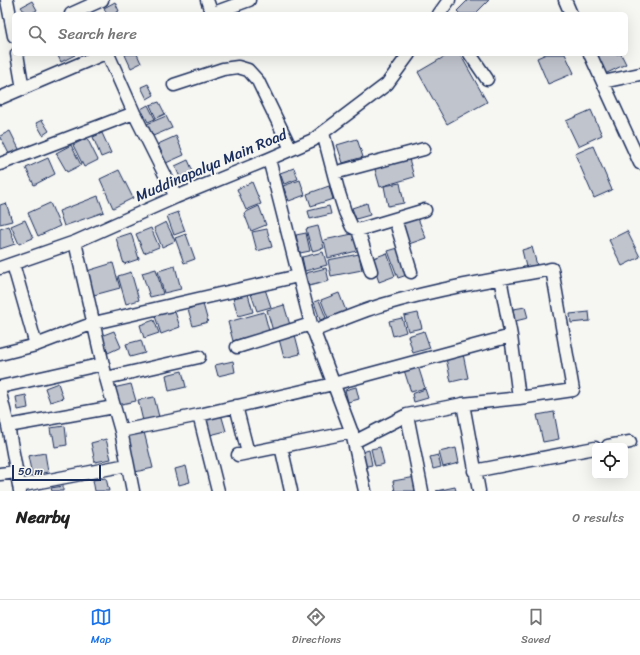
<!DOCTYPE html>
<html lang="en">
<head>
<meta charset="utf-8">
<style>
	body { margin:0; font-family:Sriracha,sans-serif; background:#f6f6f6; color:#222 }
	.controls { position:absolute; right:12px; bottom:12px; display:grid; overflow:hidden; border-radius:6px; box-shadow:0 4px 16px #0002 }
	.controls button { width:36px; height:36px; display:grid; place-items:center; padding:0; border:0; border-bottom:1px solid #e0e0e0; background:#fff; color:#222; font:20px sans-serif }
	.scale { position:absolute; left:12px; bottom:10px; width:89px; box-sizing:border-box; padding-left:4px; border:2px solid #1b2f5e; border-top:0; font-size:11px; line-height:14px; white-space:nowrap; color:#1b2f5e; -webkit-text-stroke:3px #f6f6f2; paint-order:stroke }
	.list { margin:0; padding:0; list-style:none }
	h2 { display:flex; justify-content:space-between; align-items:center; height:52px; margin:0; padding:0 16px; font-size:17px }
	h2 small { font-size:13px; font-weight:400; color:#767676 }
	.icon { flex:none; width:22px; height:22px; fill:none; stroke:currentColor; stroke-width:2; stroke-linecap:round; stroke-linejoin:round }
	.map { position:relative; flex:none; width:640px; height:491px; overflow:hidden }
	.search { position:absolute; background:#fff; box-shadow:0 4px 16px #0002; left:12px; right:12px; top:12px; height:44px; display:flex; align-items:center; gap:10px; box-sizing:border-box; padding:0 14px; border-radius:6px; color:#767676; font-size:15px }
	.sheet { height:108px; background:#fff }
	nav { display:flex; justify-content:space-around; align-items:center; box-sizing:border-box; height:56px; border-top:1px solid #e0e0e0; background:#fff; font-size:11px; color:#767676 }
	nav a { display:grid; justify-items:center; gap:2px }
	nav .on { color:#1a73e8 }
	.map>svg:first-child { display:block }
</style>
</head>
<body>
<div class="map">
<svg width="640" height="491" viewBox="0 0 640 491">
	<rect width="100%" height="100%" fill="#f6f6f2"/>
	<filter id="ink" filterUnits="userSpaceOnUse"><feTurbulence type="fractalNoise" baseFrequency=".025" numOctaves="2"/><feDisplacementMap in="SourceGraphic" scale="8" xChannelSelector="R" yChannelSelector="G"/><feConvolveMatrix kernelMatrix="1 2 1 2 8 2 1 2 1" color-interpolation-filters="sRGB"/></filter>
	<g filter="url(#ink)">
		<path fill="#c0c4cd" stroke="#1b2f5e" d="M468 0H489L475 14H460L457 11Z
			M32 1 37 10 30 14H26L21 7Z
			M115 2 119 11 114 14H107L104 8Z
			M57 54H75V55L61 62Z
			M127 54H137L141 63 131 68 125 55Z
			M449 54H460L487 102 447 124 418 72Z
			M546 54H565L574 73 548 84 537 58Z
			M596 54H621L626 64 605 74Z
			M148 84 154 95 147 99 141 87Z
			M159 102 165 114 156 118 150 105Z
			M148 105 155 119 148 122 141 109Z
			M591 110 602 135 578 146 566 121Z
			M166 116 172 128 153 136 147 124Z
			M42 120 49 131 43 135 36 123Z
			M10 131 20 151 10 156 0 136Z
			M102 133 111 153 101 157 93 137Z
			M176 136 184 155 166 163 158 144Z
			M87 138 98 160 84 167 73 145Z
			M357 139 363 157 343 163 337 145Z
			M71 145 81 165 67 172 56 153Z
			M593 146 612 190 594 198 575 154Z
			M408 155 414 177 380 187 374 166Z
			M48 158 55 174 34 185 26 168Z
			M188 160 196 178 183 184 175 166Z
			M294 168 298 179 284 184 280 173Z
			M119 170 133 198 113 208 100 179Z
			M300 180 305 195 289 201 283 186Z
			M252 182 261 204 246 210 237 189Z
			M400 183 404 203 388 206 384 186Z
			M329 186 333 199 311 206 307 194Z
			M98 196 104 212 64 226 59 211Z
			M6 203 12 221 0 224V205Z
			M50 203 60 226 38 236 28 213Z
			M367 203 370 215 356 219 352 208Z
			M259 206 266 225 251 231 244 213Z
			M329 206 331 214 310 219 308 211Z
			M178 212 185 231 174 235 167 216Z
			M417 216 426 238 409 244 401 223Z
			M25 220 33 238 19 244 11 226Z
			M166 222 175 241 162 247 154 228Z
			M9 226 15 244 0 249V229Z
			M318 226 324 248 312 251 306 229Z
			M151 228 159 247 144 253 136 234Z
			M267 229 272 247 257 251 252 232Z
			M627 231 640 257 622 266 609 240Z
			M131 233 139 259 124 264 116 238Z
			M306 233 310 251 300 253 296 235Z
			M357 233 361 250 328 258 324 240Z
			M186 234 195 259 184 263 175 238Z
			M532 247 537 265 526 267 522 250Z
			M398 248 407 275 398 278 388 251Z
			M323 252 327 265 305 271 302 257Z
			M387 253 395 276 379 282 371 259Z
			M359 254 362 270 331 276 328 260Z
			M113 263 120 288 94 295 87 271Z
			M175 266 181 289 164 293 158 271Z
			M326 268 329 281 309 286 306 273Z
			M156 269 163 294 150 297 142 273Z
			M131 272 139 300 126 304 118 276Z
			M265 289 271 307 257 311 251 294Z
			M339 293 346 311 328 318 321 300Z
			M248 294 253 312 238 316 233 298Z
			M319 300 326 318 320 320 314 302Z
			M203 304 208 322 193 326 188 309Z
			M284 305 290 325 273 331 267 310Z
			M525 307 528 318 511 322 508 310Z
			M174 309 180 327 161 334 155 316Z
			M264 312 269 331 233 341 228 322Z
			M589 312 590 321 571 323 570 314Z
			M418 313 422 328 408 331 404 316Z
			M402 318 406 332 393 336 389 321Z
			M154 320 159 333 144 338 140 325Z
			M114 331 121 347 108 353 101 336Z
			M424 331 430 348 413 353 408 336Z
			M295 335 300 354 284 358 279 339Z
			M141 340 145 353 130 357 126 344Z
			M463 354 468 378 451 382 446 358Z
			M233 361 235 372 218 376 215 365Z
			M418 366 425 388 411 392 404 370Z
			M182 371 186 387 169 391 166 375Z
			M58 383 63 398 50 402 45 388Z
			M131 384 136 401 117 405 113 388Z
			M356 387 359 399 348 402 345 390Z
			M425 389 428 398 414 402 412 394Z
			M26 395 28 408 18 410 16 397Z
			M154 397 159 417 143 421 138 400Z
			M554 412 559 439 543 442 537 415Z
			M221 414 226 431 206 436 202 419Z
			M65 426 67 445 55 447 53 435H51L50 428Z
			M144 432 153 468 135 472 127 436Z
			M106 439 111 459 95 462 91 443Z
			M380 447 384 464 375 466 371 449Z
			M456 448 459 463 443 467 439 452Z
			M369 450 372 465 362 467 359 453Z
			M45 453 48 472 32 475 28 456Z
			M438 455 441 467 433 469 430 457Z
			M186 466 190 482 179 485 175 469Z
			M416 477 419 491H395L393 481Z
			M106 478 109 491H95L93 480Z
			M63 486V491H52L51 488Z
			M455 487 456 491H436Z"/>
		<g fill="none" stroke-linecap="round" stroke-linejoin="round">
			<g stroke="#1b2f5e" stroke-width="15">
				<path id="minor" d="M7 0 14 36
					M207 0 212 14
					M565 0 571 14
					M71 14 102 0
					M211 14 249 0
					M439 14 449 0
					M17 54 23 89
					M108 54 134 113 176 197
					M470 54 487 79
					M590 54 640 163
					M603 82 640 74
					M174 85 223 69 238 67 248 70 258 81 291 149
					M0 98 103 54
					M323 133 338 190 345 212 352 227 358 230 371 271
					M269 159 311 324 352 433 365 491
					M0 164 134 113
					M334 173 424 149
					M395 219 411 272
					M358 230 425 210
					M75 242 106 378 121 431 133 491
					M13 264 36 345
					M0 268 75 242 176 197 269 159 313 140 387 84 409 54
					M500 278 511 336 519 398
					M313 331C336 322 359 312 382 305 437 289 495 279 552 269L573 390 519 398 463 404 407 415 354 442
					M237 347 311 324
					M0 354 36 345 94 323 298 276
					M106 378 199 357
					M0 387 103 364
					M0 393 8 426 20 491
					M463 404 479 491
					M236 406 248 453
					M199 415 218 491
					M407 415 422 491
					M8 426 114 407
					M121 431 199 415 333 384 511 336
					M281 446 291 491
					M608 446 630 442
					M238 455 352 432
					M474 471 595 448
					M0 474 16 472
					M19 486 127 465"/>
			</g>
			<use href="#minor" stroke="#f6f6f2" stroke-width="12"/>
		</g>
	</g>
	<g text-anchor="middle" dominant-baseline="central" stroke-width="4" stroke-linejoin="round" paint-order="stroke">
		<g font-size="15" fill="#1b2f5e" stroke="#f6f6f2">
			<text transform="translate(211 165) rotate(-23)">Muddinapalya Main Road</text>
		</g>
	</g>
</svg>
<div class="controls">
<button><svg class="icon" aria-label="locate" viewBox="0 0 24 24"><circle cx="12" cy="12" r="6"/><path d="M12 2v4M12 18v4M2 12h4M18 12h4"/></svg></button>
</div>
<div class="scale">50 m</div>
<div class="search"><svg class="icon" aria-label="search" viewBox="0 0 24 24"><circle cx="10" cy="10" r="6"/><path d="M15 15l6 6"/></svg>Search here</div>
</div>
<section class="sheet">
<h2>Nearby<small>0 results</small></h2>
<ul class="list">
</ul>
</section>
<nav>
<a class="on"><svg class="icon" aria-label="map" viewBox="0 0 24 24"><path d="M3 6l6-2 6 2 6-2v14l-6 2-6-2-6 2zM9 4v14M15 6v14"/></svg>Map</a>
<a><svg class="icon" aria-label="directions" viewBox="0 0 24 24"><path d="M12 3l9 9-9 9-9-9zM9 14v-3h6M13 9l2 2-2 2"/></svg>Directions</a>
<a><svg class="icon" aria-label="saved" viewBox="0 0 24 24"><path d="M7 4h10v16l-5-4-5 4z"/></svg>Saved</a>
</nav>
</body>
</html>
